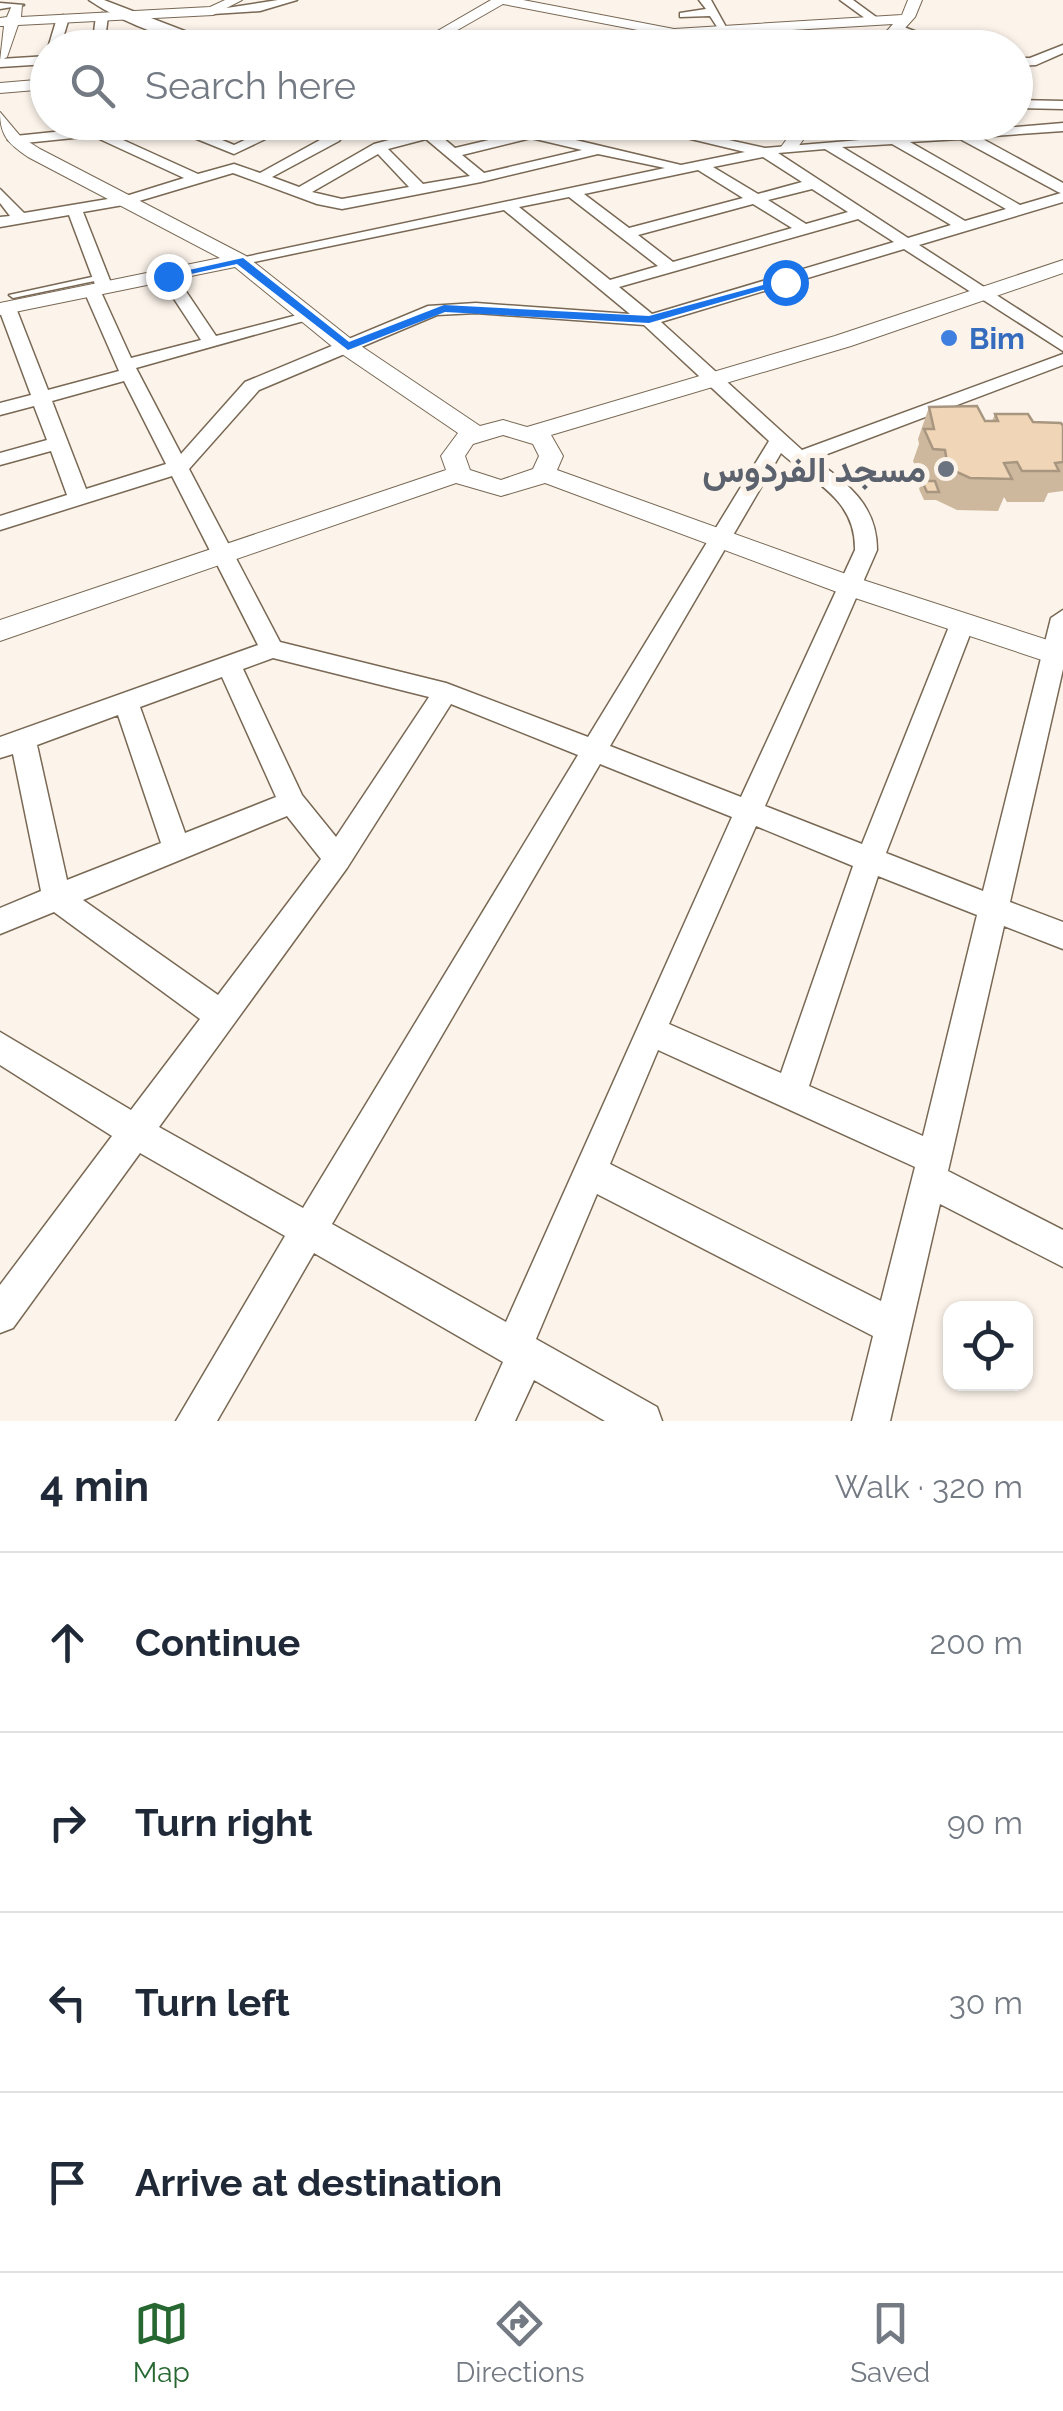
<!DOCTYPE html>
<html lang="en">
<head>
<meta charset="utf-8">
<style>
	body { margin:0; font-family:Raleway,Vazirmatn,sans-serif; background:#f6f6f7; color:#1f2937 }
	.controls { position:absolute; right:30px; bottom:30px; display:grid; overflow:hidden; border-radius:20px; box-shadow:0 2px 8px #0004 }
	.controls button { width:90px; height:90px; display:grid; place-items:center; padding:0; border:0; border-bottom:2px solid #e0e1e3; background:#fff; color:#1f2937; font:50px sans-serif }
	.stop { position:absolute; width:30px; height:30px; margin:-22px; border:8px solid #1a73e8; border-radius:50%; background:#fff }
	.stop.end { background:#1a73e8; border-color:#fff; box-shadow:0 2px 10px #0008 }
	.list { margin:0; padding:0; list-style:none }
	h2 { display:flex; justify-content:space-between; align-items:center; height:130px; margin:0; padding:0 40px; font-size:42px }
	h2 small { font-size:32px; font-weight:400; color:#747a83 }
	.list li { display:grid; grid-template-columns:65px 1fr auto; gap:30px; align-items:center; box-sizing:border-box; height:180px; padding:0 40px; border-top:2px solid #e0e1e3 }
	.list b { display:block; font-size:38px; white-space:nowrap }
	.list em { font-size:32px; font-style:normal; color:#747a83 }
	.icon { flex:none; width:55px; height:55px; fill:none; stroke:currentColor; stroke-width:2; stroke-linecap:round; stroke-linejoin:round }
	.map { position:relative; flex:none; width:1063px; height:1421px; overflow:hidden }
	.search { position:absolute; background:#fff; box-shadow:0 2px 8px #0004; left:30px; right:30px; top:30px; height:110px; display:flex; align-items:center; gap:25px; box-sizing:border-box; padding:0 35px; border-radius:55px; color:#747a83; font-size:38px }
	.sheet { height:850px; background:#fff }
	nav { display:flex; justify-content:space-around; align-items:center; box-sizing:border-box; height:140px; border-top:2px solid #e0e1e3; background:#fff; font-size:28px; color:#747a83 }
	nav a { display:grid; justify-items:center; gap:5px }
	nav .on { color:#276731 }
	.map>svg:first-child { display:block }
</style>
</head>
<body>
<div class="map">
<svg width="1063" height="1421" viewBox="0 0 1063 1421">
	<rect width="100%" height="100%" fill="#fcf4eb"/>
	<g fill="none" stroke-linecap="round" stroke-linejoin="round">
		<g stroke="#796854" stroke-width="3">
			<path id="service" d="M101 275 105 277 104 279 13 298 9 295Z"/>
		</g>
		<g stroke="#796854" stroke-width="3">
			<path id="minor" d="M89 0H104L229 48C186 48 124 24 89 0Z
				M278 0H297L260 11 213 14 207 11Z
				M699 0H711L731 36H723L710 16 680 17V13L706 9Z
				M840 0H853L883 22 873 24Z
				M0 3 24 5 0 9Z
				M102 13 108 16 104 48H92L96 16Z
				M63 15 69 18 60 48H48L57 18Z
				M893 26H901L960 48H941L893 30Z
				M1063 45V53L1036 65 1016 66V58H1030Z
				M48 56V64L0 67V59Z
				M1016 100 1063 101V109L1016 108Z
				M151 122H204L191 127 234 145 283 122H301L234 154 172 129 112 135 198 174 234 164 260 173 329 135 334 129 328 122H342L348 129 339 141 272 177 299 187 374 144 419 132 409 122H424L455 148 514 134 474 122H500L681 165 745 152 620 122H647L765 148 1063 123V131L979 137 1063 183V202L919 245 1063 338V351L904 249 661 322 802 450 1063 354V365L814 459C848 484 877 505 877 550L765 806 862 844 950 624 962 616 970 618 974 624 886 853 983 891 1051 618 1063 610V669L1010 902 1063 922V949L1004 926 948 1171 1063 1230V1267L940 1204 890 1421H852L873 1336 597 1194 536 1339 657 1407 662 1421H605L534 1380 515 1421H476L503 1362 314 1253 217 1421H176L285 1236 140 1153 13 1328 0 1333V1285L112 1136 0 1065V1032L131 1110 200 1019 54 912 0 934V908L41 891 13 754 0 758V737L258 645 172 476 0 530V516L67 495 51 451 0 465V453L47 440 34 406 0 415V403L31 395 0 312 1 304 16 308 48 390 119 371 84 291 96 287 69 215 0 227V217L10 216 0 203V189L24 213 126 196 184 178 93 136 15 144 8 140 15 136ZM531 138 582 150 484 173 462 155ZM426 139 470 176 423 184 388 149ZM960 139 1058 192 1061 193 1020 205 910 142ZM892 144 1006 209 965 221 842 147ZM825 149 951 225 908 238 778 153ZM378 154 409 187 342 199 312 192ZM598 154 665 168 231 260 239 265 504 210 630 314 476 303 428 306 245 382 181 454 136 368 318 317 309 312 216 336 173 272 167 271 159 276 201 340 131 358 101 292 113 288 83 212 129 204 233 173 317 204 342 209 481 182ZM763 157 802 182 758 194 713 167ZM698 170 743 198 629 228 584 194ZM812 189 848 212 806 224 768 200ZM569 197 658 266 610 280 519 207ZM753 204 792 228 673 262 638 235ZM858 219 894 242 652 314 619 287ZM476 313 644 325 769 441 588 737 446 683 280 642 189 469 259 390 437 315ZM124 381 166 464 86 489 52 401ZM781 453C814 483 856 499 855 550L741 797 610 746ZM273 658 429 697 336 837 302 795 243 669ZM222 677 276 797 185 833 140 707ZM451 704 578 755 303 1208 159 1127 347 868ZM118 715 161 843 67 880 37 745ZM600 764 732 817 506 1322 332 1224ZM287 816 321 859 218 995 83 900ZM756 826 853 866 781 1073 669 1024ZM878 876 977 915 923 1136 809 1086ZM658 1050 915 1167 881 1301 610 1164Z
				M826 122H854L800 136 793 132Z"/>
		</g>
		<g stroke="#796854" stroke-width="2">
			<path id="tertiary" d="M225 0H242L213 15 18 25 7 57 0 61 4 26H0V18L7 17 12 5H22L21 17 210 7Z
				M491 0H523L674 29 902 15 908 0H922L915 17 887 48H872L893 24 674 37 503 4 426 48H408Z
				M48 79V89L0 93V83Z
				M0 112 21 137 40 149 246 256 355 342 480 426 503 420 527 427 835 336 1063 260V273L851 346 551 435 563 456 557 470 857 578 1063 645V667L837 592 545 483 501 496 456 483 0 641V620L446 470 441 456 458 433 339 352 235 267 0 315V303L220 258 28 157C9 144 0 136 0 112ZM503 435 533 444 539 456 533 469 501 480 470 470 465 456 473 444Z
				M799 122H816L795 151H783L781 147Z"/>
		</g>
		<use href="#service" fill="#fff" fill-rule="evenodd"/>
		<use href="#minor" fill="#fff" fill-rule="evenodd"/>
		<use href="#tertiary" fill="#fff" fill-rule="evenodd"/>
	</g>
	<path fill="#ceb89d" d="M929 407 985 421H992L995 414 1063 426V491L1048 493 1044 502H1007L1004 497 998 511 957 510 936 500H924L919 489 922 481 913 461 919 444 918 439Z"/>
	<path fill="#f0d6b7" stroke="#a89680" stroke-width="2.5" d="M977 406 985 421H998L995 414H1028L1033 422 1061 423 1063 426V462L1055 463 1059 471H1022L1017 462 1004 463 1012 479 970 478 948 468 945 450 933 449 924 429H934L929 407Z
		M922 481H935L939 492H927Z"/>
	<path fill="#1a73e8" d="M243 258 349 342 444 305 649 316 785 279 790 282 649 323 445 312 348 350 237 264 168 279 162 276Z"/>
	<circle fill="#3f7fe0" stroke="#fcf4eb" stroke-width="4" cx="949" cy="338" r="10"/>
	<circle fill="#6b7280" stroke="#fcf4eb" stroke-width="4" cx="946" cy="469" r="10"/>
	<g text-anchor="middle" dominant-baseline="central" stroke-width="10" stroke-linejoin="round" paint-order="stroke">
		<g font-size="30" font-weight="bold" fill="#366cbe" stroke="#fcf4eb" text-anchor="start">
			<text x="969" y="338">Bim</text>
		</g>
		<g font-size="35" font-weight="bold" fill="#5b616d" stroke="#fcf4eb" text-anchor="end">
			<text x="926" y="469">مسجد الفردوس</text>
		</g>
	</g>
</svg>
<div class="controls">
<button><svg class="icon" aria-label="locate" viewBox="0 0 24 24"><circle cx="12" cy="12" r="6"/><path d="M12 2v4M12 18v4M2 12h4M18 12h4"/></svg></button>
</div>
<div class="stop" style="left:785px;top:282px"></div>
<div class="stop end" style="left:168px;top:276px"></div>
<div class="search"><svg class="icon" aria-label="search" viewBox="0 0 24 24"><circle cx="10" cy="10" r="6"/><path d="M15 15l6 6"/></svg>Search here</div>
</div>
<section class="sheet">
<h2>4 min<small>Walk · 320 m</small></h2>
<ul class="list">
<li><svg class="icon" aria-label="ahead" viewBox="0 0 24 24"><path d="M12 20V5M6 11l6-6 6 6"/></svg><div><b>Continue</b></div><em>200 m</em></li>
<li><svg class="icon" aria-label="right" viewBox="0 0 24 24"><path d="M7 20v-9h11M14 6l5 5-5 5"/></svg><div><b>Turn right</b></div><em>90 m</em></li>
<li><svg class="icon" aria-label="left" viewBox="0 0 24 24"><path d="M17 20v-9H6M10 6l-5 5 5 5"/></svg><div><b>Turn left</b></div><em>30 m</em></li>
<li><svg class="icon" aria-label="arrive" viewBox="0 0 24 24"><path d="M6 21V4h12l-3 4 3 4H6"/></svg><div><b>Arrive at destination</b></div></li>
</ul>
</section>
<nav>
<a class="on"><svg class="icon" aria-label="map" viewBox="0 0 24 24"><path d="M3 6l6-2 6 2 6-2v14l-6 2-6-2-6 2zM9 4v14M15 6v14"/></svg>Map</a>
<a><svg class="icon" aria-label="directions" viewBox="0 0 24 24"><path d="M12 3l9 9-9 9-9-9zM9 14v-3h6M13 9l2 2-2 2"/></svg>Directions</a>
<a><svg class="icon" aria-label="saved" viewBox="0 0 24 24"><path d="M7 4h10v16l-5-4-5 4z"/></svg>Saved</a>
</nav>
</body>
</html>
